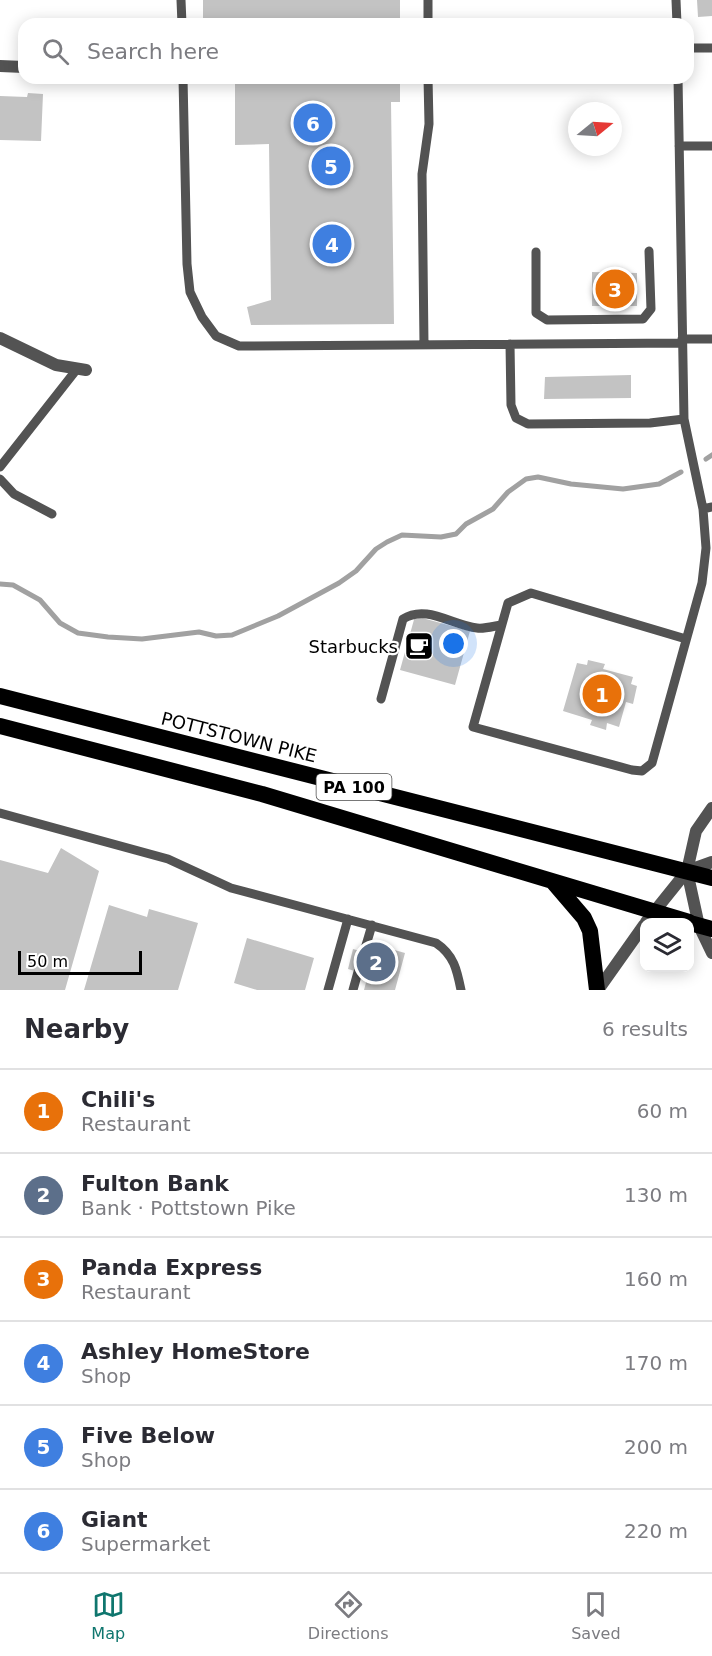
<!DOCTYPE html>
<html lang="en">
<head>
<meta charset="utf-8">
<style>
	body { margin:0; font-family:"DejaVu Sans",sans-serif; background:#f2f2f3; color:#2b2b33 }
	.controls { position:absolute; right:18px; bottom:18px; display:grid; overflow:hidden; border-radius:12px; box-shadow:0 3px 15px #0003 }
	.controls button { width:54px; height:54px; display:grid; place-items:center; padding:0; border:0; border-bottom:2px solid #e1e1e2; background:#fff; color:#2b2b33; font:30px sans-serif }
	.compass { position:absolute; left:568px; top:102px; width:54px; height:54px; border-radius:50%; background:#fff; box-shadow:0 3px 15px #0003; rotate:72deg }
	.scale { position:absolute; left:18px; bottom:15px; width:124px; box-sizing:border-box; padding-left:6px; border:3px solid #000; border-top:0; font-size:16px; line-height:21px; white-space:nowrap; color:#000; -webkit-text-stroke:4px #fff; paint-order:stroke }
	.you { position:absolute; left:454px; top:644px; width:21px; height:21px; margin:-15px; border:4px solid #fff; border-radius:50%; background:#1a73e8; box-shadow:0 0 0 9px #1a73e833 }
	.badge { display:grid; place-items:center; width:39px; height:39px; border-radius:50%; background:#0f766e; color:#fff; font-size:20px; font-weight:700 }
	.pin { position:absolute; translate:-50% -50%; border:3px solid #fff; box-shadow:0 2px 6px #0006 }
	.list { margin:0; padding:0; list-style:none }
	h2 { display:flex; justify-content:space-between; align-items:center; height:78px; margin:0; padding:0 24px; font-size:26px }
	h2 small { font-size:20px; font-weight:400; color:#7c7c81 }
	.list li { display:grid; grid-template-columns:39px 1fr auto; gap:18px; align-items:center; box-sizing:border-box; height:84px; padding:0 24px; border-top:2px solid #e1e1e2 }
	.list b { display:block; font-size:22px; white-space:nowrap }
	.list p { margin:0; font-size:20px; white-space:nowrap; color:#7c7c81 }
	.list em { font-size:20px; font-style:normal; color:#7c7c81 }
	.icon { flex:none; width:33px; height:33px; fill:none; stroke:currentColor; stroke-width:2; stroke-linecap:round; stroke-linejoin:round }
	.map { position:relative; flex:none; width:712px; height:990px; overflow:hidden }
	.search { position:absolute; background:#fff; box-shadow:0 3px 15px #0003; left:18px; right:18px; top:18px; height:66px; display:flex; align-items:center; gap:15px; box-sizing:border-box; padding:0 21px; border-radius:18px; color:#7c7c81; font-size:22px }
	.sheet { height:582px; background:#fff }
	nav { display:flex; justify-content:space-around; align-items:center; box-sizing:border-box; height:84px; border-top:2px solid #e1e1e2; background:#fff; font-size:16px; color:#7c7c81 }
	nav a { display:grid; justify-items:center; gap:3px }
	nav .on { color:#0f766e }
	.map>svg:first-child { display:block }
</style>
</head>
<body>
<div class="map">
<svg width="712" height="990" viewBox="0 0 712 990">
	<rect width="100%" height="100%" fill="#fff"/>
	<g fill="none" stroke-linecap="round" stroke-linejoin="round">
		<path stroke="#a1a1a1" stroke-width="5" d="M706 459 712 455
			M0 584 13 585 40 600 60 623 78 633 108 637 142 639 199 632 216 636 232 635 278 616 339 583 356 571 376 549 387 542 402 535 441 537 456 534 466 524 493 509 508 492 526 479 538 477 571 484 623 489 659 484 681 472"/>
	</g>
	<path fill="#c3c3c3" d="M203 0H400V24H203Z
		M697 0H712V16L698 17Z
		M235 78H400V102H391L394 324 251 325 247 307 271 300 269 144 235 145Z
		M28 93 43 94 41 141 0 140V96L27 97Z
		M592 272 637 273V306H592Z
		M631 375V398L544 399 545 377Z
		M415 616 470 631 455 685 400 670Z
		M588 660 605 664 603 669 633 677 631 684 637 686 633 704 626 702 619 727 607 723 606 730 590 725 592 720 563 711 577 663 587 665Z
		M61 848 99 871 65 990H0V860L48 873Z
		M109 905 147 917 149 909 198 923 178 990H84Z
		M247 938 314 958 305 990H257L234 983Z
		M377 945 405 953 395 990H364L368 975 348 969 353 949 374 955Z"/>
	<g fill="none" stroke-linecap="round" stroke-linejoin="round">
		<path stroke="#535353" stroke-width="9" d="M181 0 182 24
			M428 0V24
			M676 0 677 24
			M688 48H712
			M183 78 187 264 190 292 202 317 216 336 239 346 682 343
			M678 78 684 419 703 509 712 507
			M679 146H712
			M536 252V313L547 320 643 319 651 309 649 251
			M682 339H712
			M424 344 422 174 429 124 428 78
			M510 344 511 405 516 418 528 424 650 423 684 419
			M0 467 77 369
			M0 479 14 494 52 514
			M686 639 531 593 508 603 473 727 632 770 642 771 652 763 702 583 706 548 703 509
			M381 699 403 619C426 604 452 625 477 628 485 629 494 626 501 625
			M0 813 168 859 231 888 436 943C454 955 457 970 461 990
			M364 952 372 925
			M328 990 348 919
			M353 990 358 972"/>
		<path stroke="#535353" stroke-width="12" d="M0 66 24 67
			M0 338 56 365 86 370
			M687 871 699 926 712 953"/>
		<path stroke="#535353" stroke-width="12" d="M687 871 712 862
			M646 922 687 871 696 831 712 808
			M598 990 644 925"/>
		<path stroke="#000" stroke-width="16" d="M0 696 712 878
			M0 726 262 794 689 922
			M554 883 584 918 590 931 597 990
			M690 923 712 929"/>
	</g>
	<defs>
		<g id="cafe-square" transform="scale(1.5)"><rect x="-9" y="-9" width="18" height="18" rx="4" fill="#000" stroke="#fff"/><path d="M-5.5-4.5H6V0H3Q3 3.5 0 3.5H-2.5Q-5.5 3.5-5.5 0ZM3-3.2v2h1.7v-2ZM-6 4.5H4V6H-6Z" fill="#fff"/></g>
	</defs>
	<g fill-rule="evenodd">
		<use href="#cafe-square" x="419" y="646"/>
	</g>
	<g text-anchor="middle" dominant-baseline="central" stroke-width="4.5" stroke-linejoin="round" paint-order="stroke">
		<rect fill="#fff" stroke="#4c4c4c" stroke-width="1.5" x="316.5" y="774" width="75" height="26" rx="4.5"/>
		<g font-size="16" font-weight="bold" fill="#000">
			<text x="354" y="787">PA 100</text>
		</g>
		<g font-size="18" fill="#000" stroke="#fff" text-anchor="end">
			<text x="398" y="646">Starbucks</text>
		</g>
		<g font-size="18" fill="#000" stroke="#fff">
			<text transform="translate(239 737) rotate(14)">POTTSTOWN PIKE</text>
		</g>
	</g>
</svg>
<div class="controls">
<button><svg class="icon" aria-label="layers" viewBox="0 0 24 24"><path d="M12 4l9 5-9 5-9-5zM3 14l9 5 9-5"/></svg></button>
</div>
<svg class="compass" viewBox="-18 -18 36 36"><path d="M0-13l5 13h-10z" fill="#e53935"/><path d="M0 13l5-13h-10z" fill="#7c7c81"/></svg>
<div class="scale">50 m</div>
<div class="you"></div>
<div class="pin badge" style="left:602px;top:694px;background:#e8710a">1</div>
<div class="pin badge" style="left:376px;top:962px;background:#5c6f8a">2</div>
<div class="pin badge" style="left:615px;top:289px;background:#e8710a">3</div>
<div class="pin badge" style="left:332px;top:244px;background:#3f7fe0">4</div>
<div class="pin badge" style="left:331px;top:166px;background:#3f7fe0">5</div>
<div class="pin badge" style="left:313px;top:123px;background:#3f7fe0">6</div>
<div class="search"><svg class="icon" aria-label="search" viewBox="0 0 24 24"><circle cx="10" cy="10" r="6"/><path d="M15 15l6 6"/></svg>Search here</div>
</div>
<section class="sheet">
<h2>Nearby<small>6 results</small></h2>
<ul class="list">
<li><span class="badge" style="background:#e8710a">1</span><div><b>Chili's</b><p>Restaurant</p></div><em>60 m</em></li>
<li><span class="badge" style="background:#5c6f8a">2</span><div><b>Fulton Bank</b><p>Bank · Pottstown Pike</p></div><em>130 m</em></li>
<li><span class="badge" style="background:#e8710a">3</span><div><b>Panda Express</b><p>Restaurant</p></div><em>160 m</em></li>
<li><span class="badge" style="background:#3f7fe0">4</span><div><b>Ashley HomeStore</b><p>Shop</p></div><em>170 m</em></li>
<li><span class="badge" style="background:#3f7fe0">5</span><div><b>Five Below</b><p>Shop</p></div><em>200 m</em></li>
<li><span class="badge" style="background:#3f7fe0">6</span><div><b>Giant</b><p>Supermarket</p></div><em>220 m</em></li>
</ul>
</section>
<nav>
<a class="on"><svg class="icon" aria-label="map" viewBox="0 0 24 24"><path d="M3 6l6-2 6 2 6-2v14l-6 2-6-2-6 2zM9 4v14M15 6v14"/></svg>Map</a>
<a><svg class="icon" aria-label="directions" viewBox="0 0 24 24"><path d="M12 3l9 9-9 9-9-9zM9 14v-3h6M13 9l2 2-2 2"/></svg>Directions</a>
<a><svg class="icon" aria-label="saved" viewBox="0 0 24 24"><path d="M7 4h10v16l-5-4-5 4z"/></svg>Saved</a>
</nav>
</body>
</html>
